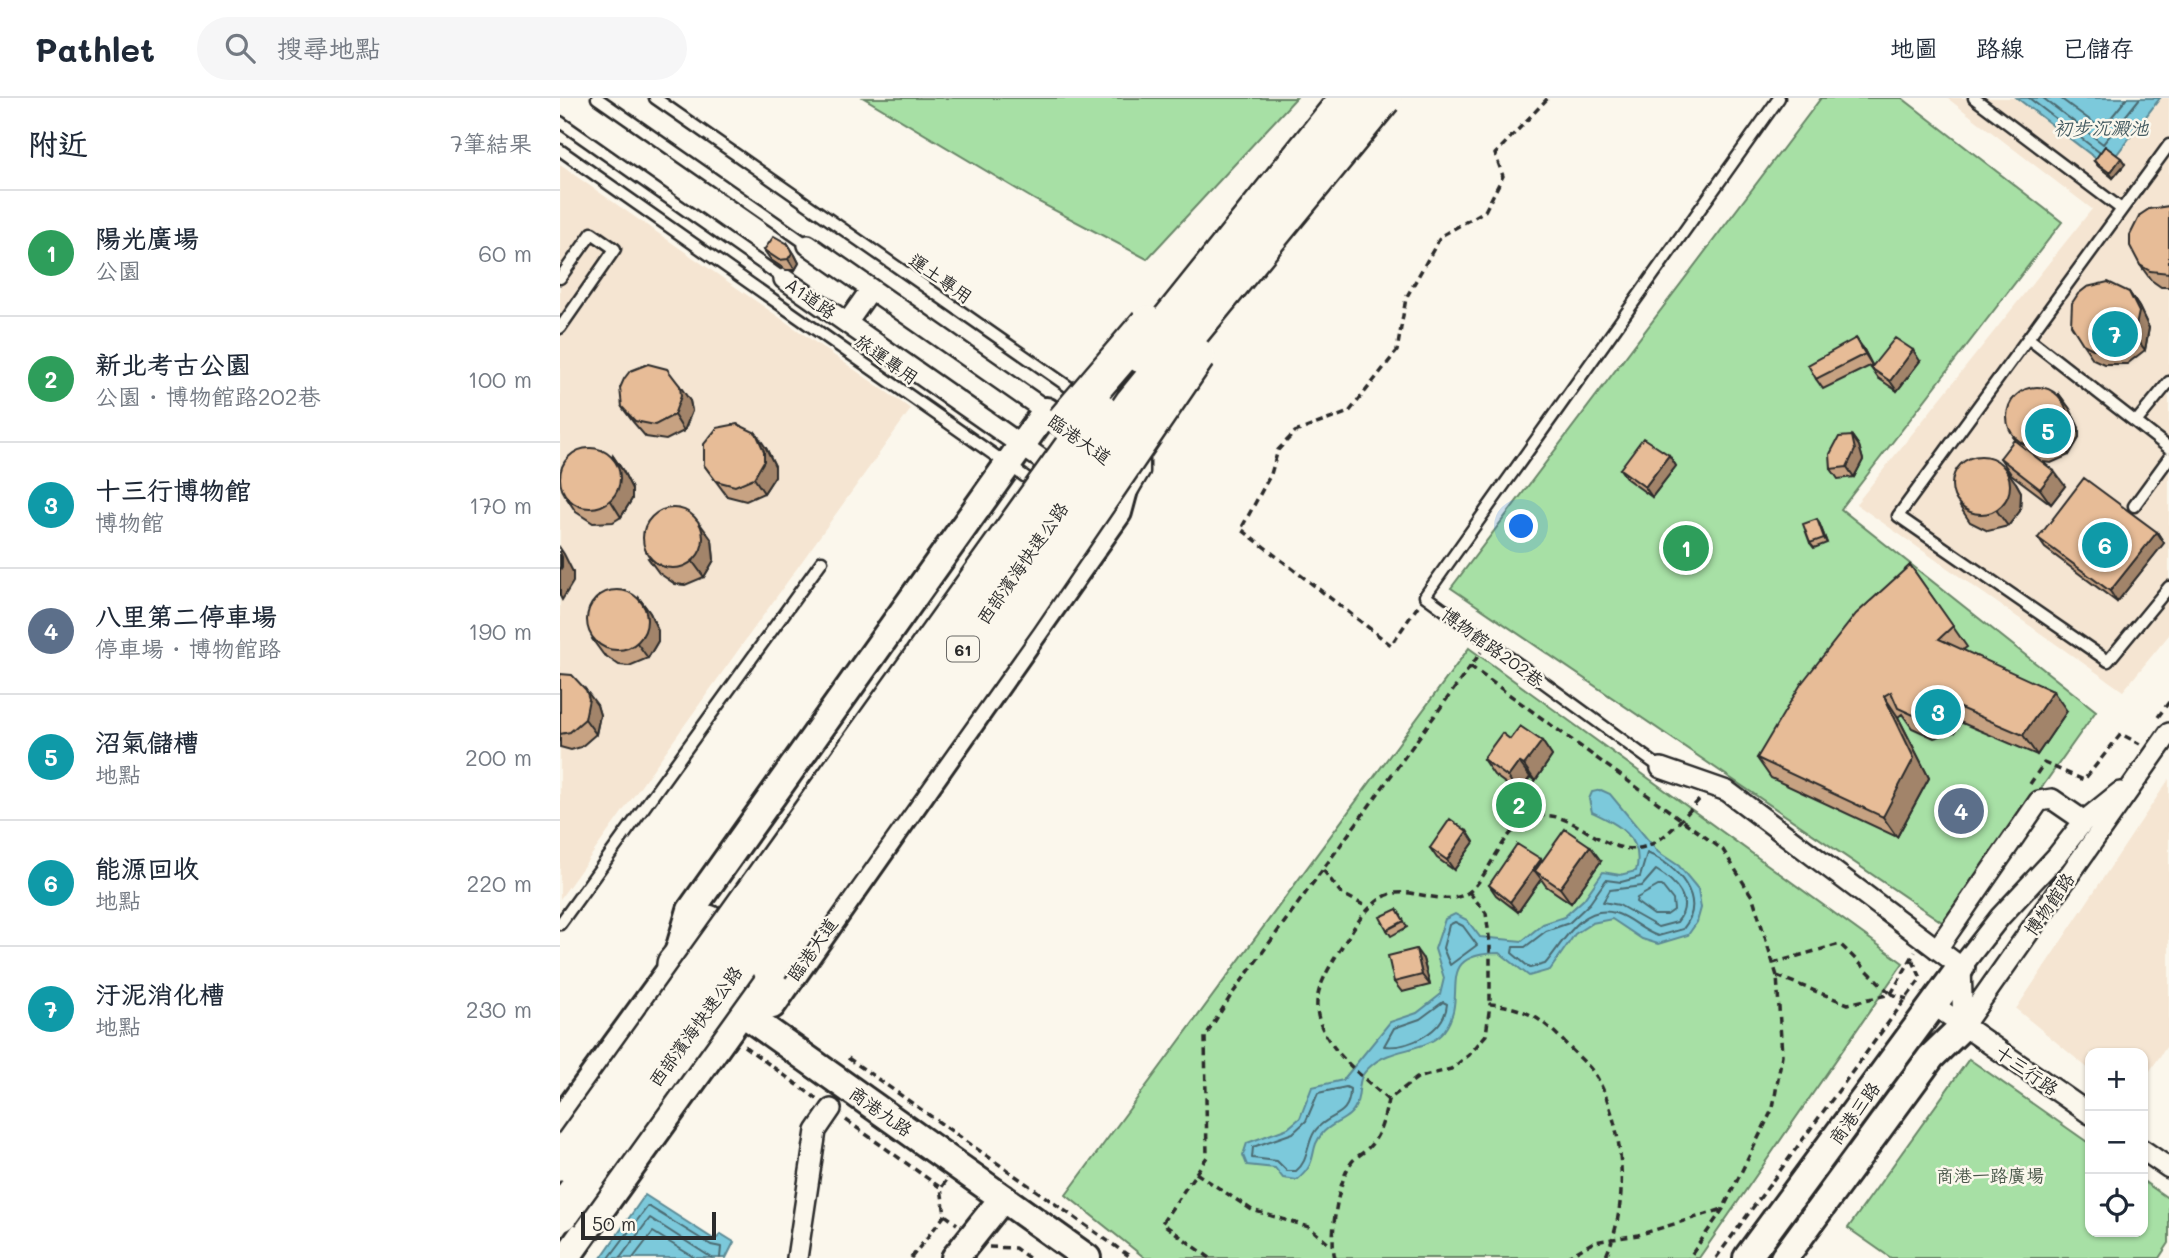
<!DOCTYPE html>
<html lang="zh-TW">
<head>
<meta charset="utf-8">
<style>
	body { margin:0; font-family:Mali,"LXGW WenKai TC",sans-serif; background:#f6f6f7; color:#1f2937 }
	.controls { position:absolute; right:21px; bottom:21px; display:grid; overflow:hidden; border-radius:14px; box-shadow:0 2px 5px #0004 }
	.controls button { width:63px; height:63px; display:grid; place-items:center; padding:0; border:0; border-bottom:2px solid #e0e1e3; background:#fff; color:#1f2937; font:35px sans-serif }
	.scale { position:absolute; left:21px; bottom:18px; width:135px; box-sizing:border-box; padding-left:7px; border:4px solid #2b2b2b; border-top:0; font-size:19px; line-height:24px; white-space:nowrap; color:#2b2b2b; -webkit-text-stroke:5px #fbf7ec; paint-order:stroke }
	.you { position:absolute; left:962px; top:429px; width:24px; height:24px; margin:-18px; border:5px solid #fff; border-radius:50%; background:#1a73e8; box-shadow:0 0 0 10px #1a73e833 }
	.badge { display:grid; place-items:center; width:46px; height:46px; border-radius:50%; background:#1f6fb2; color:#fff; font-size:23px; font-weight:700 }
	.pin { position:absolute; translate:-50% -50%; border:4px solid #fff; box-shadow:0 2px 7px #0006 }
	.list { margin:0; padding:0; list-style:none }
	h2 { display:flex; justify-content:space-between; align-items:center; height:91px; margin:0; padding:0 28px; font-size:30px }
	h2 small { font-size:23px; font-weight:400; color:#747a83 }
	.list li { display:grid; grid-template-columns:46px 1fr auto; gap:21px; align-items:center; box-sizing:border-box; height:126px; padding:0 28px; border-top:2px solid #e0e1e3 }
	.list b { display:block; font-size:26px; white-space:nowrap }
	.list p { margin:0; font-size:23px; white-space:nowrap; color:#747a83 }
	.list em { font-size:23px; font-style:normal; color:#747a83 }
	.icon { flex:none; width:38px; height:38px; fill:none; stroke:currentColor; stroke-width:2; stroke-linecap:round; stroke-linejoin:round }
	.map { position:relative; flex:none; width:1609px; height:1160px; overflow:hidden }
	header { display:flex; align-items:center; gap:42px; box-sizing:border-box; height:98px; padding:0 35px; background:#fff; border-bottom:2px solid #e0e1e3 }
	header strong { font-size:33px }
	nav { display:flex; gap:38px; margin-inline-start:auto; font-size:24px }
	.search { width:490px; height:63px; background:#f6f6f7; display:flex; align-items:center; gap:18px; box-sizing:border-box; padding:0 24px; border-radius:38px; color:#747a83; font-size:26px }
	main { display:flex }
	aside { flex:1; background:#fff }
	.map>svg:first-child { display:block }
</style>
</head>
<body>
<header>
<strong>Pathlet</strong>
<div class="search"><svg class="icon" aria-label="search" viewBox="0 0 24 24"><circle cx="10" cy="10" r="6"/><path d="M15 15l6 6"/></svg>搜尋地點</div>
<nav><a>地圖</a><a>路線</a><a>已儲存</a></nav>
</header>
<main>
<aside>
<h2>附近<small>7筆結果</small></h2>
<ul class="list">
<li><span class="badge" style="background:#2e9e5b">1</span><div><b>陽光廣場</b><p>公園</p></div><em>60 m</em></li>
<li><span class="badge" style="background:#2e9e5b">2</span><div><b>新北考古公園</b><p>公園 · 博物館路202巷</p></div><em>100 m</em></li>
<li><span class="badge" style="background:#0f9aa8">3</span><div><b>十三行博物館</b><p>博物館</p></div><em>170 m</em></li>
<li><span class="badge" style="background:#5c6f8a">4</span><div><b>八里第二停車場</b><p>停車場 · 博物館路</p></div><em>190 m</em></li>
<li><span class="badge" style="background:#0f9aa8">5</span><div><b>沼氣儲槽</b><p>地點</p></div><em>200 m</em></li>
<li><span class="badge" style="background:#0f9aa8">6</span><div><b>能源回收</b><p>地點</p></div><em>220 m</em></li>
<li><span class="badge" style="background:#0f9aa8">7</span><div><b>汙泥消化槽</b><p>地點</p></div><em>230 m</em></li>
</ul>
</aside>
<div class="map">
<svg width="1609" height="1160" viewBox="0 0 1609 1160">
	<rect width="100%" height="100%" fill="#fbf7ec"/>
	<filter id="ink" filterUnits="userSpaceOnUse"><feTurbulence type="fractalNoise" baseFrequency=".0143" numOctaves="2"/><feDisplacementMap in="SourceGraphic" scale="14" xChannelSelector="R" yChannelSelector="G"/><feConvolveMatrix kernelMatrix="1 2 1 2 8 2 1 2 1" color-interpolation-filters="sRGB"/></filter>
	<g filter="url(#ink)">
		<path fill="#f5e5d2" d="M1387 0H1609V537L1563 593 1296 406 1532 111Z
			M0 67 351 311 0 801Z
			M1609 681V945L1583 983V955H1530V972L1456 911Z"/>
		<path fill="#a7e0a5" stroke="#698668" stroke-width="2" d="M304 0H736L587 161 475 102Z
			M1261 0H1342L1502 124 1281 411 1536 613 1385 826 891 490Z
			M909 550 1343 865 1139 1160H585L506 1097Z
			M1409 961 1530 1046V1134H1583V1083L1609 1101V1145L1599 1160H1331L1288 1130Z"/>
		<path fill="#7cc9db" stroke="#5c8a95" stroke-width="2" d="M1457 0H1600L1547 69Z
			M1041 692 1050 696 1098 754 1119 768 1138 791 1141 810 1137 824 1128 837 1098 846 1082 841 1052 821 1032 825 1015 836 990 872 969 878 940 855C870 856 911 897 884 933 868 954 832 949 812 967 795 981 802 987 797 1004 792 1023 772 1023 762 1036 748 1052 760 1063 737 1082L723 1080 715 1070 687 1067 683 1057 687 1045 728 1030 740 1020 752 989 783 982 830 924 857 915 880 897 884 880 875 851 885 821 895 816 907 822 920 839 962 843 983 826 1004 819 1024 801 1043 774 1060 777 1076 773C1085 739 1057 726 1032 714L1029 701 1032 694Z
			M85 1097 155 1142 161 1136 174 1144 166 1160H41Z"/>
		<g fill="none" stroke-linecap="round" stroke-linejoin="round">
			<path stroke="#4b6a71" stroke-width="2" d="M1469 0 1539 54
				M1483 0 1543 46 1580 0
				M1500 0 1542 31 1567 0
				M1087 755C1117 767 1148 801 1123 831L1098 838C1082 833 1070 819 1055 815 1021 805 1002 847 985 866L970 870 952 855 953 849H965L986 833 1009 825 1030 805 1046 782 1061 784 1080 779Z
				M1096 772C1115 783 1135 803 1117 824L1098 829 1059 807 1043 804 1050 792 1082 788Z
				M1098 788H1102L1113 802 1114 812 1107 817H1094L1076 804 1077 800Z
				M895 824 903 828 917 847 890 867 883 850 889 827Z
				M883 904 887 906C885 933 849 951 824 948L834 930 860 921Z
				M786 989 790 991C790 1022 768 1014 755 1033 746 1046 749 1063 736 1073H727L717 1063 692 1060 693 1049 733 1035 746 1023 758 995Z
				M49 1160 88 1108 151 1147 161 1149 160 1160
				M60 1160 90 1120 152 1160
				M73 1160 93 1134 135 1160"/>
			<g stroke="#2b2b2b" stroke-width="15">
				<path id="lane" d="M37 0 248 147
					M95 0 519 296
					M1414 0 1560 110
					M0 24 224 181
					M1609 47 1338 418 1548 563 1609 489
					M0 52 477 387
					M0 180 32 135 55 151 0 230
					M1468 240 1609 350
					M1576 324 1609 284
					M571 396 584 374V353
					M1574 408 1609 360
					M1101 670 865 498 1219 0
					M0 826 262 463"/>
			</g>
			<g stroke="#2b2b2b" stroke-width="24">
				<path id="street" d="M248 147 486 313
					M224 181 501 375
					M287 225 311 191
					M1101 670 1167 693 1401 869
					M1377 851 1479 703 1492 701 1524 723
					M1401 869 1440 819 1496 759 1524 723 1560 694
					M1401 869 1403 928
					M1374 907 1530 1016
					M1403 928 1609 635
					M1583 1052 1609 1070
					M237 1160 256 1033 271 1011"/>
			</g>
			<g stroke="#2b2b2b" stroke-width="32">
				<path id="secondary" d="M173 908 527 1160
					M0 1024 115 866 131 812 486 313 519 336
					M6 1160 182 914 212 907 558 414 565 388 554 364
					M395 1160 443 1100
					M1187 1160 1401 869
					M1224 1160 1371 959 1403 928"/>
			</g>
			<g stroke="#2b2b2b" stroke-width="40">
				<path id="highway" d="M115 866 148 825
					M182 914 210 869"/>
			</g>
			<path stroke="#2b2b2b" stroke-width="3.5" stroke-dasharray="7 5" stroke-linecap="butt" d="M858 508 831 547 681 431 711 376 718 352 735 334 789 314 837 253 846 200 881 138 925 113 943 78 935 56 988 0
				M910 568 1163 752 1193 800 1217 878 1222 957 1213 1010 1163 1111 1129 1160
				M1598 619 1609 604
				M1470 686 1484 665 1524 682 1561 636 1580 646
				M763 772 781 795 809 810
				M909 794 926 815 930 846V906
				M1213 865 1280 846 1331 896
				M1217 878 1288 906 1331 896 1347 901
				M1331 896 1355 854
				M184 948 257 1001
				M288 960 572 1160
				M828 1002C799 974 741 935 761 887 768 869 780 852 790 836 799 821 816 797 836 795 859 792 887 809 909 794 929 779 941 733 969 721 1015 701 1047 774 1097 743 1113 733 1126 716 1139 702
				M286 1022 381 1090
				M636 1075 692 1112 749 1129 771 1148
				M386 1083 381 1090 385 1117 397 1126
				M429 1149 455 1150 469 1160
				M351 1160 385 1117
				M650 1160 602 1125 647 1059 645 939 670 899 921 554
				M775 1160C769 1140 778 1083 791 1065 794 1060 802 1056 807 1051 821 1038 824 1020 828 1002L857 980 891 971 909 957 926 937 930 906C965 909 983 921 1007 947 1017 958 1033 970 1039 983 1065 1035 1070 1107 1045 1160
				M1006 1160 1034 1144 1078 1137 1163 1111
				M1156 1160 1361 880 1352 861"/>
			<use href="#lane" stroke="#fbf7ec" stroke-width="10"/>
			<use href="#street" stroke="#fbf7ec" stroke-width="19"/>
			<use href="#secondary" stroke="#fbf7ec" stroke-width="26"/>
			<use href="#highway" stroke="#fbf7ec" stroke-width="35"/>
			<g stroke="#2b2b2b" stroke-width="40" stroke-linecap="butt">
				<path id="highway-bridge" d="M582 257 788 0
					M504 324 588 226
					M210 869 459 519 637 258
					M0 1065 539 312
					M0 1116 322 668 573 305 823 0"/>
			</g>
			<use href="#highway-bridge" stroke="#fbf7ec" stroke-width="35"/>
		</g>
		<path fill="#c7a282" stroke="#2b2b2b" stroke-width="2" d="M1561 60 1565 66 1553 80 1538 68 1534 63Z
			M1609 108V189H1601L1591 182 1580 167Z
			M228 146 235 157 239 165 235 172H226L211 162 204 152Z
			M1569 194 1579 209 1589 230 1585 252 1567 266H1544L1533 261 1523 246Z
			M1303 250 1312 267 1263 291 1256 281Z
			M1360 263 1337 293 1318 280 1311 270Z
			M1499 296 1510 311 1519 330V340L1509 357 1491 365 1483 364 1505 388 1491 406 1451 376 1440 360 1458 346 1453 339Z
			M130 303 132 313 124 333 106 342 86 339 73 324 62 309Z
			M1292 338 1299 348 1303 362 1294 379 1278 381 1271 371Z
			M206 350 215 368V378L204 395 186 403 167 398 144 367Z
			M1109 357 1116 368 1092 399 1067 381 1060 371Z
			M53 358 63 373 72 391V401L61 419 53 424 33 425 16 414 6 399Z
			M1456 385 1461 394 1460 413 1448 428 1428 433 1410 424 1400 409Z
			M1260 427 1267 445 1254 450 1250 445Z
			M1597 434 1604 445 1557 504 1485 450 1478 440Z
			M152 442 154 462 144 479 125 487 115 486 99 475 88 460Z
			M1350 467 1407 549 1403 552 1507 613 1477 657 1400 624 1395 634 1374 640 1352 630 1342 616 1338 619 1369 680 1337 739 1211 680 1197 660Z
			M79 500 90 515 98 533V543L88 560 69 568 59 567 43 556 32 541Z
			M0 576 37 607 40 617 36 636 21 649 11 652 0 649Z
			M950 641 982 643 992 658 975 683 970 679 959 695 934 677 923 661Z
			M907 733 914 744 894 772 877 760 870 750Z
			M981 761 982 763H1041L1011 805 986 788 981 781 958 814 936 797 929 787Z
			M840 816 847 829 831 838 827 832Z
			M863 861 870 887 842 894 834 884Z"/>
		<path fill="#a2846a" stroke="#2b2b2b" stroke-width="2" d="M1561 60 1565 66 1553 80 1550 75Z
			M228 146 235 157 239 165 235 172 228 161Z
			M1569 194 1579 209 1589 230 1585 252 1574 237Z
			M1296 240 1303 250 1312 267 1305 256Z
			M1353 252 1360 263 1337 293 1330 283Z
			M120 288 130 303 132 313 124 333 114 317Z
			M1499 296 1510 311 1519 330V340L1509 357 1498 342Z
			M196 335 206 350 215 368V378L204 395 194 380Z
			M1292 338 1299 348 1303 362 1294 379 1287 369Z
			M1109 357 1116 368 1092 399 1085 389Z
			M53 358 63 373 72 391V401L61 419 51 403Z
			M1445 370 1456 385 1461 394 1460 413 1448 428 1437 413Z
			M1494 373 1505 388 1491 406 1480 391Z
			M1257 421 1260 427 1267 445 1264 440Z
			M141 427 152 442 154 462 144 479 133 464Z
			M1597 434 1604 445 1557 504 1550 493Z
			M0 450 4 456 13 474V484L2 502 0 498Z
			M79 500 90 515 98 533V543L88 560 77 545Z
			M26 592 37 607 40 617 36 636 25 621Z
			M1493 593 1507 613 1477 657 1463 637Z
			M1324 598 1338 619 1369 680 1337 739 1323 719Z
			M1386 604 1400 624 1395 634 1381 614Z
			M982 643 992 658 975 683 964 667Z
			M959 664 970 679 959 695 948 679Z
			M907 733 914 744 894 772 887 762Z
			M1030 748 1041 763 1011 805 1000 790Z
			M981 761 988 772 975 773 981 781 958 814 950 804Z
			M856 851 863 861 870 887 862 877Z"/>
		<path fill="#e7bc97" stroke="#2b2b2b" stroke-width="2" d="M1545 48 1561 60 1550 75 1534 63Z
			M1609 108V175L1590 173 1580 167 1570 148V137L1580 117 1589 111Z
			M214 138 228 146 232 155 228 161 219 162 204 152Z
			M1548 184 1569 194 1579 214 1574 237 1556 251H1533L1523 246 1511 227 1512 205 1518 196 1527 189Z
			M1296 240 1305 256 1256 281 1248 267Z
			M1335 240 1353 252 1330 283 1311 270Z
			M88 266 107 271 120 288 121 298 114 317 95 327 75 323 62 309 60 290 64 281 70 273Z
			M1447 319a30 30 0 1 1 60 0a30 30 0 1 1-60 0Z
			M177 326 196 335 204 353V363L194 380 175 388 156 383 144 367V346L157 330Z
			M1292 338 1295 352 1287 369 1271 371 1270 356 1279 339Z
			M1083 340 1109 357 1085 389 1060 371Z
			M1454 342 1494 373 1480 391 1440 360Z
			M0 380a30 30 0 1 1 60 0a30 30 0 1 1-60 0Z
			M1392 387a29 29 0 1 1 58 0a29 29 0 1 1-58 0Z
			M1524 380 1597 434 1550 493 1478 440Z
			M83 440a30 30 0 1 1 60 0a30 30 0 1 1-60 0Z
			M1257 421 1264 440 1250 445 1243 426Z
			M0 454 2 459V469L0 472Z
			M1350 467 1393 528 1379 541 1493 593 1463 637 1386 604 1381 614 1360 620 1338 610 1331 594 1324 598 1354 660 1323 719 1197 660 1241 586 1296 516Z
			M27 522a30 30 0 1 1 60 0a30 30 0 1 1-60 0Z
			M0 576 12 577 26 592 29 601 25 621 10 634 0 636Z
			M960 628 982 643 964 667 959 664 948 679 923 661 942 635 950 641Z
			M890 721 907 733 887 762 870 750Z
			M1005 731 1030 748 1000 790 975 773Z
			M957 746 981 761 950 804 929 787Z
			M837 811 844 823 827 832 820 819Z
			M856 851 862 877 834 884 828 858Z"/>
	</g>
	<g text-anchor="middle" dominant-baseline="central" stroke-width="5" stroke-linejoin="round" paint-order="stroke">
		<rect fill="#fbf7ec" stroke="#696865" stroke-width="2" x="387" y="538.5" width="32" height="25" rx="5"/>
		<g font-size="16" font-weight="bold" fill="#2b2b2b">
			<text x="403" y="551">61</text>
		</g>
		<g font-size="18" fill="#2b2b2b" stroke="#fbf7ec">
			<text transform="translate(381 180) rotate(35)">運土專用</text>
			<text transform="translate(251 200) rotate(35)">A1道路</text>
			<text transform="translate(327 261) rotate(35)">旅運專用</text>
			<text transform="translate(520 341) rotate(35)">臨港大道</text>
			<text transform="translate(462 465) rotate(-55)">西部濱海快速公路</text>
			<text transform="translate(933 549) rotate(36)">博物館路202巷</text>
			<text transform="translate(1489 806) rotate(-55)">博物館路</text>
			<text transform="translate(252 851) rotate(-55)">臨港大道</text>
			<text transform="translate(135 928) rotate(-54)">西部濱海快速公路</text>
			<text transform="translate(1467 972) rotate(35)">十三行路</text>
			<text transform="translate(321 1013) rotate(35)">商港九路</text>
			<text transform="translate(1294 1015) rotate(-54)">商港三路</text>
		</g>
		<g font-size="18" fill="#4a584a" stroke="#fbf7ec">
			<text x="1430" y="1077">商港一路廣場</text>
		</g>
		<g font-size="19" font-style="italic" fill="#435a60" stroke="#fbf7ec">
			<text x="1541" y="29">初步沉澱池</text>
		</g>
	</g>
</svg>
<div class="controls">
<button>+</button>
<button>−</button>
<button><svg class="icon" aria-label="locate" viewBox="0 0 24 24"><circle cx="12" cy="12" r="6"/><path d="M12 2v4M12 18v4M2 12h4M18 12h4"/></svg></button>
</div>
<div class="scale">50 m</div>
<div class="you"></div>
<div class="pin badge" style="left:1126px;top:450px;background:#2e9e5b">1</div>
<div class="pin badge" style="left:959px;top:707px;background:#2e9e5b">2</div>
<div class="pin badge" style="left:1378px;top:614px;background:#0f9aa8">3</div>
<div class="pin badge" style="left:1401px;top:713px;background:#5c6f8a">4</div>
<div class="pin badge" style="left:1488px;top:333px;background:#0f9aa8">5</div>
<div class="pin badge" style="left:1545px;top:447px;background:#0f9aa8">6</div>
<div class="pin badge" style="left:1555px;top:236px;background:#0f9aa8">7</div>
</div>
</main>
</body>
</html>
